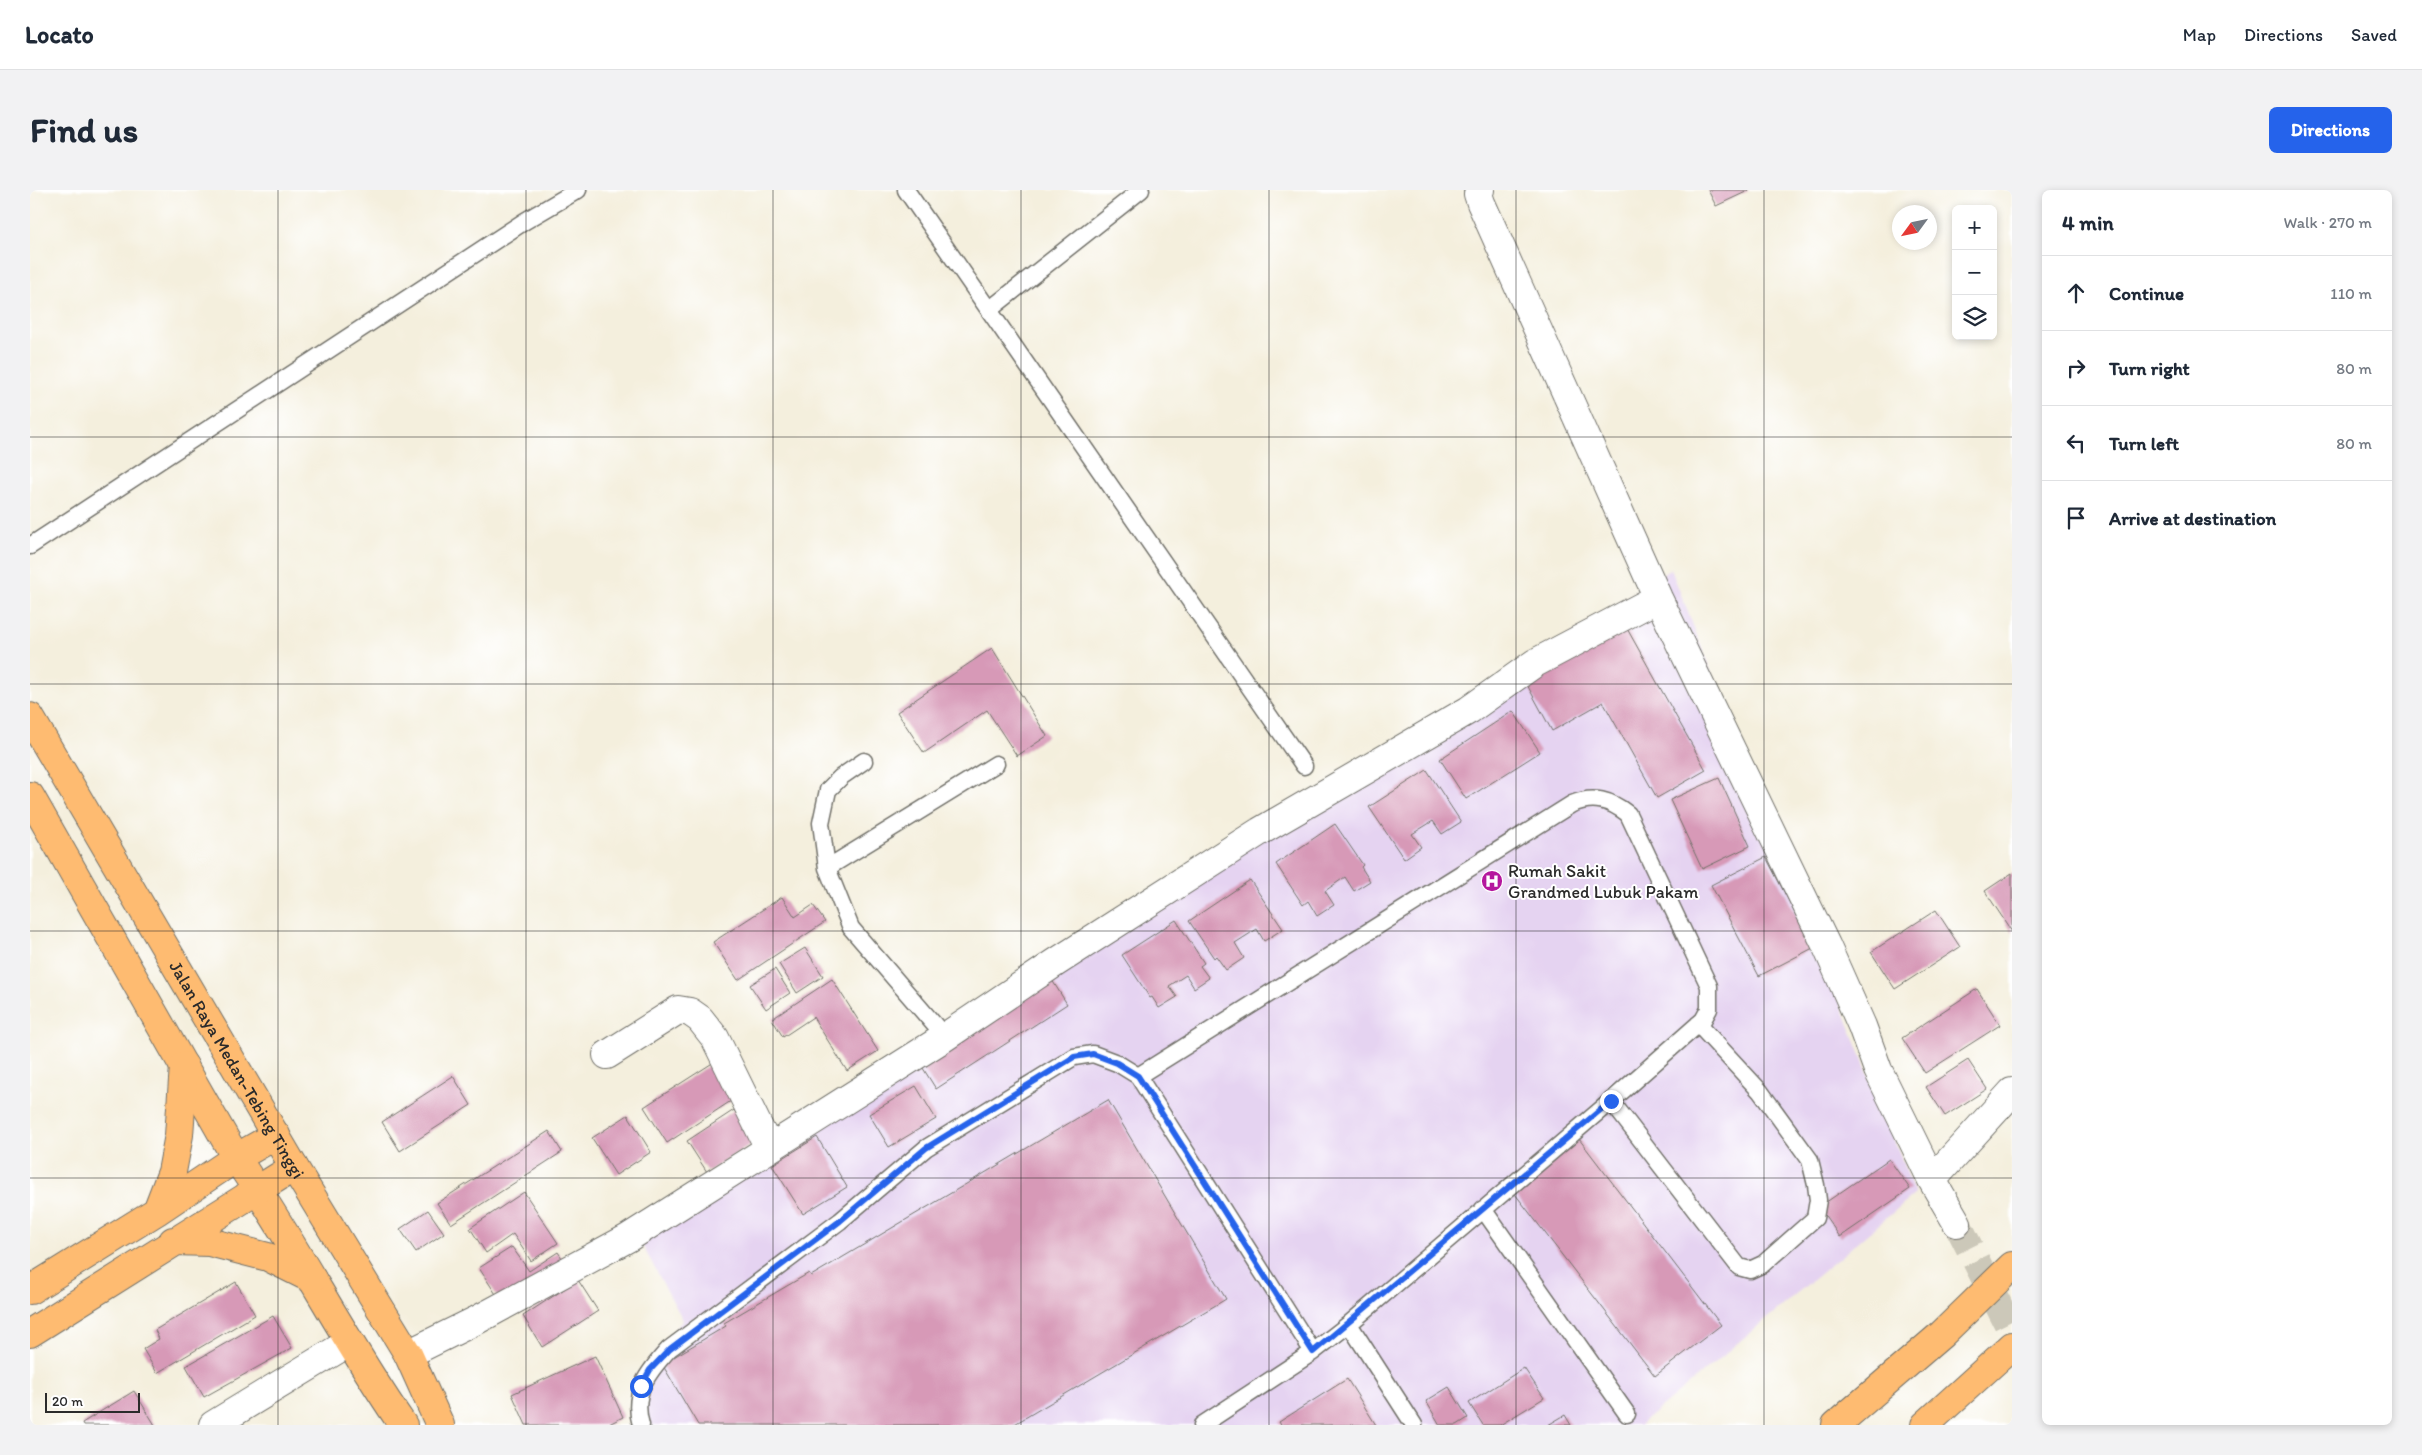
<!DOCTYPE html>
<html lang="en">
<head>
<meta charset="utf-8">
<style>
	body { margin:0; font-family:Itim,sans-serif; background:#f2f2f3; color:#1f2937 }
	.controls { position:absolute; right:15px; top:15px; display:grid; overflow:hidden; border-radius:8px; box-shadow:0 2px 8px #0003 }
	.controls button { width:45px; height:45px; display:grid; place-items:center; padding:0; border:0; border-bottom:1px solid #e0e1e3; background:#fff; color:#1f2937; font:25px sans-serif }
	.compass { position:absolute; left:1862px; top:15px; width:45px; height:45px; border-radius:50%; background:#fff; box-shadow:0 2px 8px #0003; rotate:237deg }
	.scale { position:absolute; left:15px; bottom:12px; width:95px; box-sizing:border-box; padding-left:5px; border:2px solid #2b2b2b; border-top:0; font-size:14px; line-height:18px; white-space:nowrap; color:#2b2b2b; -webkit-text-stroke:4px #fff; paint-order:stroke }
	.stop { position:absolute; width:15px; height:15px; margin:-11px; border:4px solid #2563eb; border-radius:50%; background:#fff }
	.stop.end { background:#2563eb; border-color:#fff; box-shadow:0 1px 5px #0008 }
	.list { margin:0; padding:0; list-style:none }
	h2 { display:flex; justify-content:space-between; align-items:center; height:65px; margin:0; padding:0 20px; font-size:21px }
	h2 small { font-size:16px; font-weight:400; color:#747a83 }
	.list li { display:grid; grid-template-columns:32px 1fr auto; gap:15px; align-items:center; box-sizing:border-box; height:75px; padding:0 20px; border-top:1px solid #e0e1e3 }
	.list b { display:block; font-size:19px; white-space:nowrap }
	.list em { font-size:16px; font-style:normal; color:#747a83 }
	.icon { flex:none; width:28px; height:28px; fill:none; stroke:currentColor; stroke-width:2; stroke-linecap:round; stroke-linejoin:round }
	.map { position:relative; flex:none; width:1982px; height:1235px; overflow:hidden; border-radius:8px }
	header { display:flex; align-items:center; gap:30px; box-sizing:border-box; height:70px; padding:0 25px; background:#fff; border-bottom:1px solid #e0e1e3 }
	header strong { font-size:24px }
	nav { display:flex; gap:28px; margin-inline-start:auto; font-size:18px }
	.intro { display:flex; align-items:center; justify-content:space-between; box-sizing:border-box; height:120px; padding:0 30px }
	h1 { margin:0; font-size:35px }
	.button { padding:12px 22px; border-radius:8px; background:#2563eb; color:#fff; font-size:18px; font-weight:700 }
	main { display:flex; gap:30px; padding:0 30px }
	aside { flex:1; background:#fff; border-radius:8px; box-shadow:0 2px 8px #0003 }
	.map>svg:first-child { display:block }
</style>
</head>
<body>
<header>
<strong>Locato</strong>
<nav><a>Map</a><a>Directions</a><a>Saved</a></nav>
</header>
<div class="intro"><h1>Find us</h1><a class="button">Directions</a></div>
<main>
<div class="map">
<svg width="1982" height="1235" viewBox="0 0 1982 1235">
	<rect width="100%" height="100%" fill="#fff"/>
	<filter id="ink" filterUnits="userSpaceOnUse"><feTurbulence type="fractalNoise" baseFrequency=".02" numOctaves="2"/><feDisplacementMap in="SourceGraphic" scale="10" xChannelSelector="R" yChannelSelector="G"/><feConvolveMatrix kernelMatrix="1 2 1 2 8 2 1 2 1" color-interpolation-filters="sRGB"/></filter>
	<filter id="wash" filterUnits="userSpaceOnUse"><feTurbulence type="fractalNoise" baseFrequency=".0096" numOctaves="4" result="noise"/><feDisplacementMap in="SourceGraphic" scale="20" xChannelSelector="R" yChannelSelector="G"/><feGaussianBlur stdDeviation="1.12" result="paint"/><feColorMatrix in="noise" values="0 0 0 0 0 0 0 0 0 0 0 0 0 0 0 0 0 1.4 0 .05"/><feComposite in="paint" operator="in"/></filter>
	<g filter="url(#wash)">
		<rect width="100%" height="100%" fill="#f4efdd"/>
		<path fill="#e5d3f1" d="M1641 379 1885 1004 1610 1235H606L604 1187 653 1130 610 1051Z"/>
		<g id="blocks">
			<path fill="#d799b7" d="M1678 0H1720L1686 16Z
				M1595 435 1676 580 1627 608 1573 512 1522 541 1495 491Z
				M962 458 1017 546 987 566 957 520 894 563 867 522Z
				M1483 521 1510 562 1436 609 1410 569Z
				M1397 580 1431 632 1412 644 1403 631 1382 644 1391 657 1374 669 1339 617Z
				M1689 588 1720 656 1672 679 1640 610Z
				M1305 634 1333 675 1331 677 1340 691 1324 701 1315 687 1295 701 1304 715 1287 726 1278 711 1273 715 1246 674Z
				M1736 667 1783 758 1729 786 1681 695Z
				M1982 683V742L1955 701Z
				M1220 690 1253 739 1234 751 1227 739 1205 753 1214 768 1196 780 1186 766 1184 768 1159 731Z
				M752 707 765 727 783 715 795 732 708 790 683 752Z
				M1906 720 1930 757 1865 799 1841 762Z
				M1146 730 1174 773 1170 776 1179 788 1164 798 1156 785 1139 796 1147 807 1129 818 1122 807 1120 808 1092 765Z
				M775 758 793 786 767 803 749 774Z
				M745 779 760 803 736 819 720 795Z
				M802 789 848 861 817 881 783 827 753 847 742 829Z
				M1022 790 1037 814 906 899 891 875Z
				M1947 799 1970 835 1895 883 1872 848Z
				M1938 870 1957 899 1915 926 1896 897Z
				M684 872 707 907 637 953 614 917Z
				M423 886 441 915 370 961 352 932Z
				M886 896 906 929 859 957 839 924Z
				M1078 910 1196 1109 983 1235H668L632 1174 696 1136 694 1133 779 1083 781 1086Z
				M704 920 724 952 677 982 657 951Z
				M598 925 621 962 586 985 562 948Z
				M519 941 532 962 421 1034 407 1013Z
				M787 947 817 997 773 1024 742 975Z
				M1549 949 1691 1135 1625 1186 1482 1000Z
				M1859 969 1880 999 1810 1047 1789 1017Z
				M494 1002 528 1053 501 1071 483 1044 456 1063 440 1038Z
				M398 1020 414 1043 386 1062 370 1039Z
				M482 1057 499 1081 528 1062 534 1071 471 1112 449 1078Z
				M548 1090 568 1121 512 1157 493 1126Z
				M206 1092 225 1125 127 1183 113 1159 129 1149 125 1140Z
				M243 1126 262 1158 174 1207 156 1176Z
				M565 1166 593 1227 577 1235H496L482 1204Z
				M1494 1178 1514 1208 1470 1235H1453L1439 1213Z
				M1317 1189 1346 1235H1251L1249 1232Z
				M1419 1197 1438 1228 1427 1235H1410L1396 1211Z
				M104 1201 125 1235H53L52 1233Z
				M1535 1225 1541 1235H1518Z"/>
		</g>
	</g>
	<g filter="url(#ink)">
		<use href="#blocks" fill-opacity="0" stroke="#717069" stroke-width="1"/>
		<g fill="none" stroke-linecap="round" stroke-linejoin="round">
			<path stroke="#ccc8b9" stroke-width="28" stroke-dasharray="28 14" stroke-linecap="butt" d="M1927 1033 1982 1142"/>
			<g stroke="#717069" stroke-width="19">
				<path id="service" d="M876 0 1274 576
					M959 120 1111 0
					M0 356 495 31 548 0
					M834 571 811 587 798 600 791 633 797 678 821 738 915 847
					M797 678 966 574
					M1108 886 1283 1162
					M1581 911 1709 1077 1720 1080 1733 1074 1785 1028 1788 1010 1786 995 1780 970 1730 901 1668 834
					M1453 1019 1597 1224
					M1319 1134 1384 1235
					M611 1235C601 1202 619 1181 639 1159L810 1031 896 958 1044 867 1063 864 1087 873 1108 886 1542 614C1564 605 1580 610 1598 624L1679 796V819L1673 830 1581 911 1319 1134 1283 1162 1172 1235"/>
			</g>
			<g stroke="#717069" stroke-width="30">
				<path id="minor" d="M1450 0 1448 4 1451 13 1628 408 1796 755 1832 836 1848 880 1902 990 1927 1033
					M577 865 648 820 660 822 670 829 685 848 739 958
					M1902 990 1982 902
					M378 1164 447 1130 598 1048 915 847 1025 773 1229 642 1439 520 1505 473 1628 408
					M183 1235 318 1153"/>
			</g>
			<g stroke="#717069" stroke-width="30">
				<g id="trunk">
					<path id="s1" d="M0 527 264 977 378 1164 410 1235"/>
					<path d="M0 606 206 968C266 1054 313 1149 373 1235"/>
				</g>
			</g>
			<g stroke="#717069" stroke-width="30">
				<path id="motorway" d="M127 1021 142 982 149 945 154 876
					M143 1051 179 1052 238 1067 282 1089
					M0 1100 127 1021 206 968 246 945
					M0 1143 264 977
					M1806 1235 1912 1144 1982 1076
					M1895 1235 1982 1156"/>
			</g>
			<use href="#service" stroke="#fff" stroke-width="16"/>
			<use href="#minor" stroke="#fff" stroke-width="28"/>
			<use href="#trunk" stroke="#febb71" stroke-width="28"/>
			<use href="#motorway" stroke="#febb71" stroke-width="28"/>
		</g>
	</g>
	<g fill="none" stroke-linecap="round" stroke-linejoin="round" filter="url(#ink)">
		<path stroke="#2563eb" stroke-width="6" d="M611 1196 620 1180 640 1159 810 1031 896 958 1044 867 1063 864 1087 873 1108 886 1283 1162 1581 911"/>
	</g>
	<path fill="none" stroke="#2b2b2b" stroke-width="1" stroke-opacity="0.55" d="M248 0V1235M496 0V1235M743 0V1235M991 0V1235M1239 0V1235M1486 0V1235M1734 0V1235M0 247H1982M0 494H1982M0 741H1982M0 988H1982"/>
	<defs>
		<g id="hospital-disc" transform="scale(1.125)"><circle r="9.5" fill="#b5179e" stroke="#fff"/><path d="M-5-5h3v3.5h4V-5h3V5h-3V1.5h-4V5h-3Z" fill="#fff"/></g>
	</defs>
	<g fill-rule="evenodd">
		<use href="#hospital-disc" x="1462" y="691"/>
	</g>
	<g text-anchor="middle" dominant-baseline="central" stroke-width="4" stroke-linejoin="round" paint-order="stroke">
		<g font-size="18" fill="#2b2b2b" stroke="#fff" text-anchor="start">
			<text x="1478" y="681">Rumah Sakit<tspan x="1478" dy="21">Grandmed Lubuk Pakam</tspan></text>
		</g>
		<g font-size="18" fill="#2b2b2b" stroke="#fff">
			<text stroke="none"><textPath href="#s1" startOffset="409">Jalan Raya Medan-Tebing Tinggi</textPath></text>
		</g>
	</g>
</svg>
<div class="controls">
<button>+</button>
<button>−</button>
<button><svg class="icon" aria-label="layers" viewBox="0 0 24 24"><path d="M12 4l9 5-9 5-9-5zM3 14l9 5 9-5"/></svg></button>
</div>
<svg class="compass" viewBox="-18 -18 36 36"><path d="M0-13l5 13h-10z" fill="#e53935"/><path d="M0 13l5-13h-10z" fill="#747a83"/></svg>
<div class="scale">20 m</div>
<div class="stop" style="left:611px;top:1196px"></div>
<div class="stop end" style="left:1581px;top:911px"></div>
</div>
<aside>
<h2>4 min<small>Walk · 270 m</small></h2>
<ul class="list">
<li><svg class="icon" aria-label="ahead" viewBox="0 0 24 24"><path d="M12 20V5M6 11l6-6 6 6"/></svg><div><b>Continue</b></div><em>110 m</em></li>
<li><svg class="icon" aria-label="right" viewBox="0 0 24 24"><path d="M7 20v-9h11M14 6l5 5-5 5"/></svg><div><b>Turn right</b></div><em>80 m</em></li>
<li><svg class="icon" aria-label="left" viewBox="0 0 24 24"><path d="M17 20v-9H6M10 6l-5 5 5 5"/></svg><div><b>Turn left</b></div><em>80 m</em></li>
<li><svg class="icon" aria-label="arrive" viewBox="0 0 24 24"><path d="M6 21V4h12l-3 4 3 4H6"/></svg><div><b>Arrive at destination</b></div></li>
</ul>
</aside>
</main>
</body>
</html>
